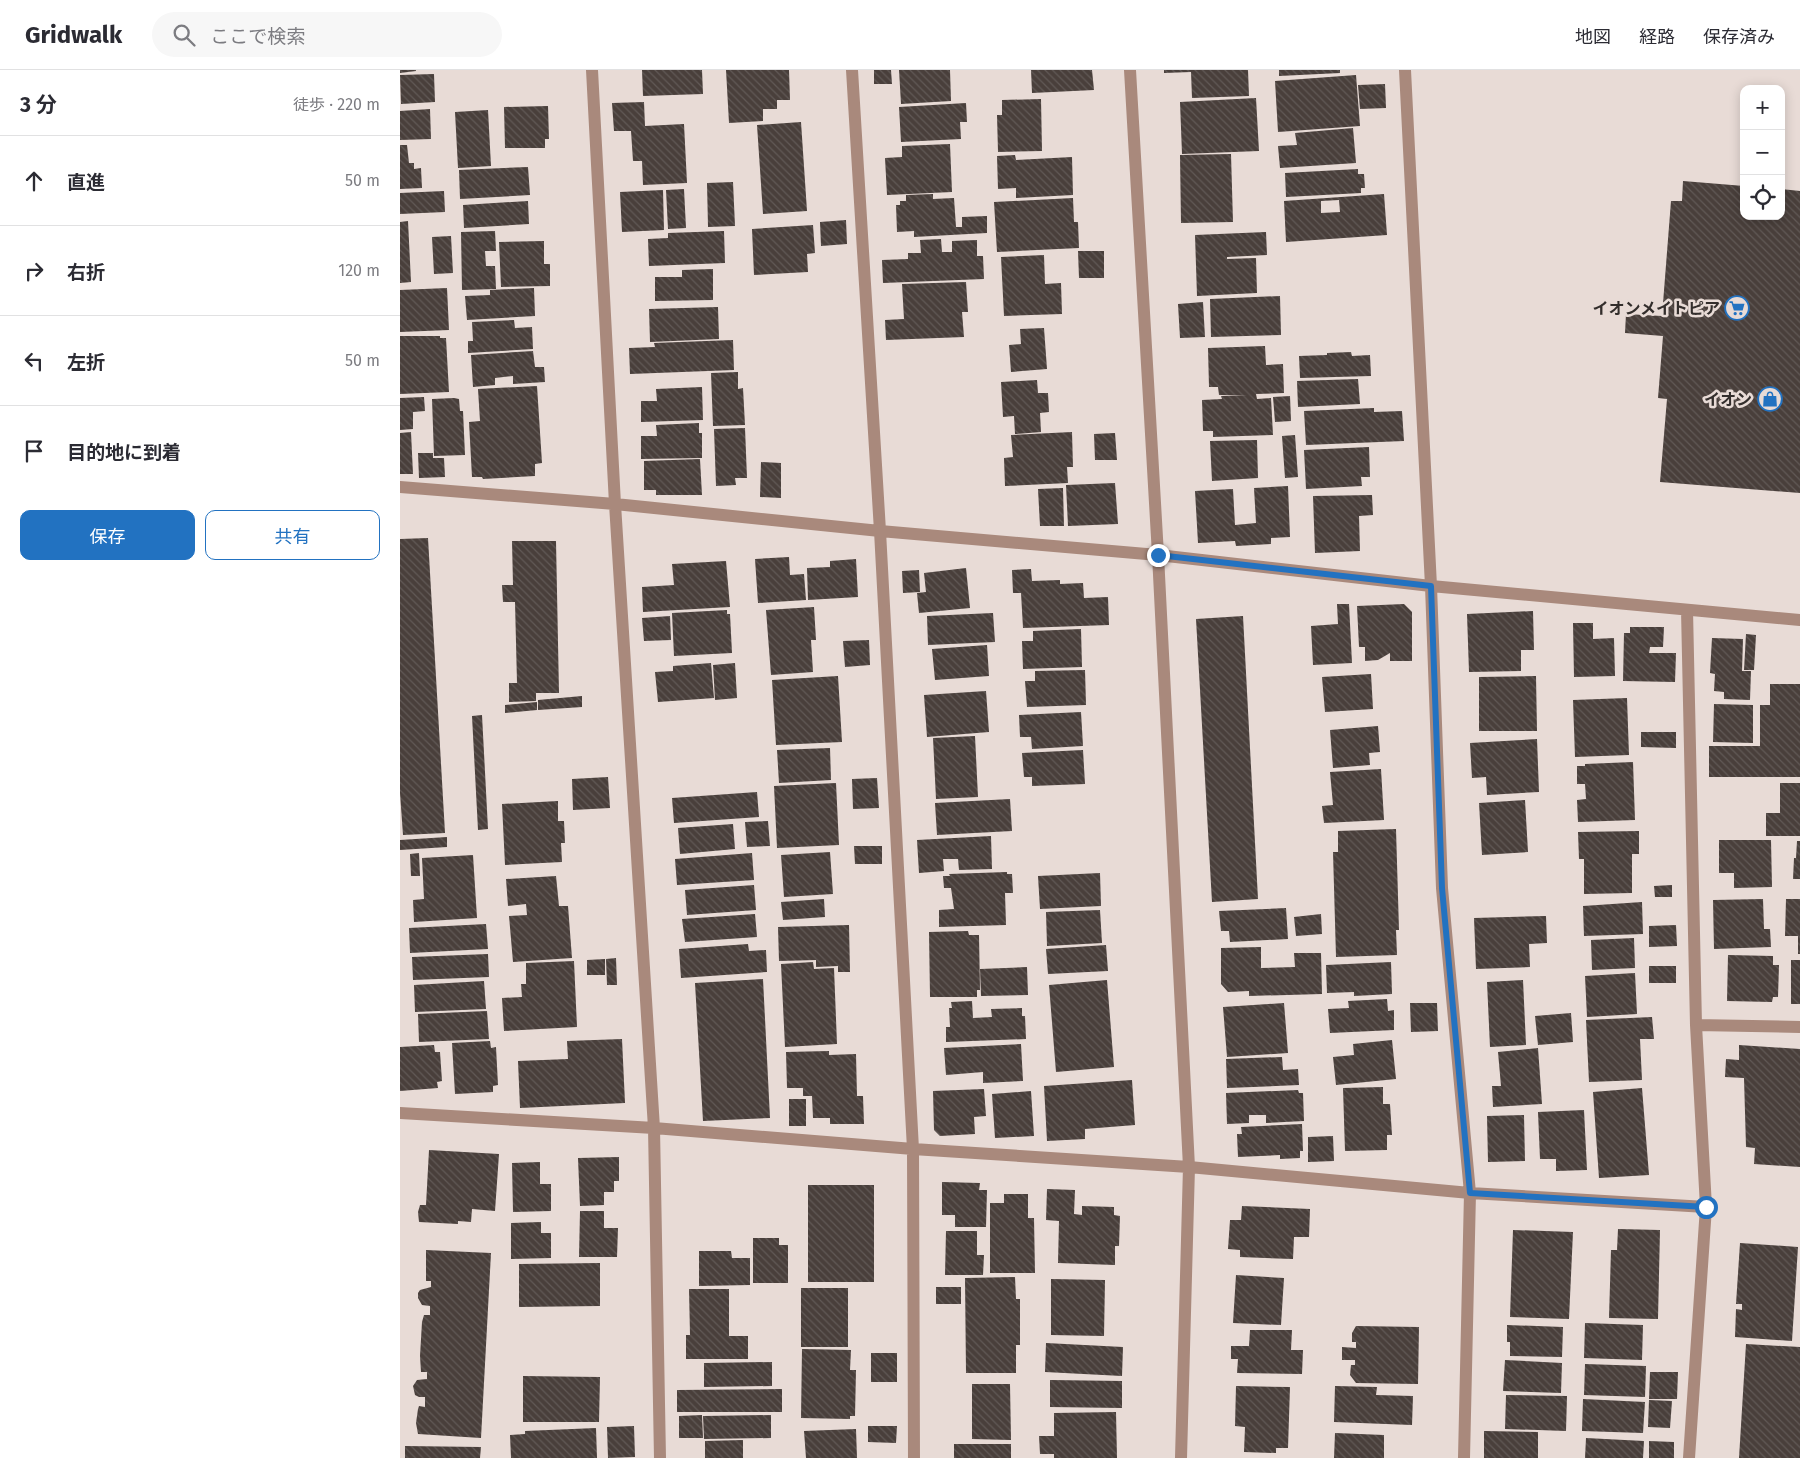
<!DOCTYPE html>
<html lang="ja">
<head>
<meta charset="utf-8">
<style>
	body { margin:0; font-family:"Fira Sans","Noto Sans JP",sans-serif; background:#f7f7f7; color:#2b2b33 }
	.controls { position:absolute; right:15px; top:15px; display:grid; overflow:hidden; border-radius:10px; box-shadow:0 2px 12px #0003 }
	.controls button { width:45px; height:45px; display:grid; place-items:center; padding:0; border:0; border-bottom:1px solid #e1e1e2; background:#fff; color:#2b2b33; font:25px sans-serif }
	.stop { position:absolute; width:15px; height:15px; margin:-11px; border:4px solid #2272c1; border-radius:50%; background:#fff }
	.stop.end { background:#2272c1; border-color:#fff; box-shadow:0 1px 5px #0008 }
	.list { margin:0; padding:0; list-style:none }
	h2 { display:flex; justify-content:space-between; align-items:center; height:65px; margin:0; padding:0 20px; font-size:21px }
	h2 small { font-size:16px; font-weight:400; color:#7c7c81 }
	.list li { display:grid; grid-template-columns:32px 1fr auto; gap:15px; align-items:center; box-sizing:border-box; height:90px; padding:0 20px; border-top:1px solid #e1e1e2 }
	.list b { display:block; font-size:19px; white-space:nowrap }
	.list em { font-size:16px; font-style:normal; color:#7c7c81 }
	.actions { display:flex; gap:10px; padding:15px 20px }
	.actions a { flex:1; padding:11px 0; border:1px solid #2272c1; border-radius:10px; text-align:center; font-size:18px; color:#2272c1 }
	.actions .main { background:#2272c1; color:#fff }
	.icon { flex:none; width:28px; height:28px; fill:none; stroke:currentColor; stroke-width:2; stroke-linecap:round; stroke-linejoin:round }
	.map { position:relative; flex:none; width:1400px; height:1388px; overflow:hidden }
	header { display:flex; align-items:center; gap:30px; box-sizing:border-box; height:70px; padding:0 25px; background:#fff; border-bottom:1px solid #e1e1e2 }
	header strong { font-size:24px }
	nav { display:flex; gap:28px; margin-inline-start:auto; font-size:18px }
	.search { width:350px; height:45px; background:#f7f7f7; display:flex; align-items:center; gap:12px; box-sizing:border-box; padding:0 18px; border-radius:28px; color:#7c7c81; font-size:19px }
	main { display:flex }
	aside { flex:1; background:#fff }
	.map>svg:first-child { display:block }
</style>
</head>
<body>
<header>
<strong>Gridwalk</strong>
<div class="search"><svg class="icon" aria-label="search" viewBox="0 0 24 24"><circle cx="10" cy="10" r="6"/><path d="M15 15l6 6"/></svg>ここで検索</div>
<nav><a>地図</a><a>経路</a><a>保存済み</a></nav>
</header>
<main>
<aside>
<h2>3 分<small>徒歩 · 220 m</small></h2>
<ul class="list">
<li><svg class="icon" aria-label="ahead" viewBox="0 0 24 24"><path d="M12 20V5M6 11l6-6 6 6"/></svg><div><b>直進</b></div><em>50 m</em></li>
<li><svg class="icon" aria-label="right" viewBox="0 0 24 24"><path d="M7 20v-9h11M14 6l5 5-5 5"/></svg><div><b>右折</b></div><em>120 m</em></li>
<li><svg class="icon" aria-label="left" viewBox="0 0 24 24"><path d="M17 20v-9H6M10 6l-5 5 5 5"/></svg><div><b>左折</b></div><em>50 m</em></li>
<li><svg class="icon" aria-label="arrive" viewBox="0 0 24 24"><path d="M6 21V4h12l-3 4 3 4H6"/></svg><div><b>目的地に到着</b></div></li>
</ul>
<div class="actions"><a class="main">保存</a><a>共有</a></div>
</aside>
<div class="map">
<svg width="1400" height="1388" viewBox="0 0 1400 1388">
	<defs>
		<pattern id="building-back-hatch" width="6" height="6" patternUnits="userSpaceOnUse" patternTransform="scale(1.25)"><rect width="6" height="6" fill="#493f3b"/><path d="M-1 5l2 2M0 0l6 6M5-1l2 2" fill="none" stroke="#615956"/></pattern>
	</defs>
	<rect width="100%" height="100%" fill="#e8dbd6"/>
	<path fill="url(#building-back-hatch)" fill-rule="evenodd" d="M0 0H16V1L0 3Z
		M242 0H302L303 24 243 26Z
		M326 0H389L390 30H377V39H363V51L329 53Z
		M474 0H491L492 14H474Z
		M499 0H550L551 31 501 34Z
		M631 0H692L694 20 632 23Z
		M764 0H848L849 26 792 28 791 2 764 3Z
		M879 0H940V3L879 6Z
		M34 4 35 32 1 34 0 5Z
		M956 5 960 56 878 62 875 11Z
		M985 14 986 38 960 39 958 15Z
		M856 28 859 81 782 84 780 32Z
		M641 29 642 81 598 82 597 45H602V30Z
		M244 32 245 56 284 54 287 113 243 115 242 91H233L231 61H214L212 33Z
		M566 33 567 52H560L561 69 501 72 499 37Z
		M148 36 149 69H145V78H105L104 37Z
		M30 39 31 69 0 70V41Z
		M88 40 91 96 58 98 55 42Z
		M401 52 407 141 363 144 357 55Z
		M953 58 956 93 880 98 878 76 897 75 895 63Z
		M550 74 552 122 487 125 485 88 502 87V76Z
		M0 75H7L9 93H14V99L21 98 22 118 0 119Z
		M831 84 833 152 781 153 780 85Z
		M615 85 616 90 672 87 673 125 616 128V118L598 119 597 86Z
		M128 97 130 125 60 129 59 100Z
		M958 99V104H964L965 118H961V123L886 127 885 103Z
		M1283 111 1344 116V146H1381V119L1400 121V423L1260 412 1267 329 1258 328 1263 266 1225 263 1226 244 1262 246 1271 131H1282Z
		M333 112 335 156 308 157 307 113Z
		M284 119 286 158 268 159 266 120Z
		M263 120 264 160 222 162 220 122Z
		M44 121 45 142 0 144V123Z
		M533 124V129L554 128 556 157H562V147L587 146V163L514 167V161L497 162 496 135H500V131H506V125Z
		M984 124 987 165 886 172 884 131ZM939 130 940 142 921 143V131Z
		M673 128 674 152H678L679 178 597 182 594 132Z
		M128 131 129 154 64 158 63 135Z
		M446 150 447 174 421 176 420 152Z
		M8 151 11 212 0 213V152Z
		M413 155 415 183 407 184 408 202 354 205 352 159Z
		M95 161 96 181H85L86 196H95L96 219 62 220 61 162Z
		M324 161 325 193 249 196 248 169 268 168V163Z
		M866 162 867 185 827 187V189L856 188 857 223 797 226 795 165Z
		M51 166 53 203 34 204 32 167Z
		M541 169 542 182H552V171L577 170V186H583L584 209 483 213 482 190 508 189V183H521L520 170Z
		M144 171V194H150V216L101 217 99 172Z
		M678 181H704V208H679Z
		M644 185 645 214 661 213 662 244 604 246 601 187Z
		M313 199V230L255 231V207H282V200Z
		M566 212 568 242H562L564 267 486 270 485 250 504 249 502 214Z
		M47 218 49 260 0 262V220Z
		M134 218 135 246 67 250 65 226 90 225V220Z
		M880 226 881 265 811 267 810 229Z
		M803 232 805 267 780 268 778 234Z
		M318 237 319 269 250 272 249 239Z
		M114 250 115 258 132 257 133 279 68 283V271H73L72 252Z
		M644 258 647 299 611 302 609 275 621 274 620 259Z
		M0 266H40V268H46L49 322 0 324Z
		M333 270 334 300 230 304 229 278 255 277 254 273Z
		M865 276 866 295 883 294 884 323 856 324 857 329 871 328 873 365 813 367V361H803L802 330 822 329 821 326 847 325H819L818 317H809L808 278Z
		M133 281 135 297H144L145 312 113 314V306L95 308V315L73 317 71 285Z
		M951 282 952 286 970 285 971 306 900 308 899 286 927 285V283Z
		M338 302V319L343 318 345 355 313 356 311 303Z
		M958 309 960 334 898 337 897 311Z
		M637 310 638 323H648L649 342 640 343 641 362 615 364 614 346 603 347 601 312Z
		M137 316 142 393 135 394V406L83 409 82 407H72L69 352 80 351 78 319Z
		M302 317 303 350 241 352V331H257L256 319Z
		M890 326 891 351 875 352 873 327Z
		M24 327 25 341 13 342V359L0 360V328Z
		M54 328 59 329 60 341H63L65 385 34 386 32 329Z
		M974 338V342L1002 341 1004 371 906 375 904 341Z
		M299 353V363H302V388L241 389V366H257L256 355Z
		M345 358 347 408H335L336 415 316 416 314 359Z
		M11 362 13 404H0V363Z
		M672 362 673 397H667L668 413 605 416 604 388 613 387 611 365Z
		M715 363 717 390H695L694 364Z
		M895 365 898 407 885 408 882 366Z
		M857 370 858 408 812 411 810 371Z
		M969 377 970 407H961L962 416 906 419 904 380Z
		M18 383H33V388H44L45 407 19 408Z
		M300 389 302 425H256V420H244V391Z
		M361 392 381 393V428L360 427Z
		M715 413 718 454 668 456 666 415Z
		M888 416 890 467 871 468V474L836 476 835 471 798 473 795 421 833 419 835 455 856 453 854 418Z
		M663 418 664 456H640L638 419Z
		M972 425 973 445 959 446 960 481 915 483 913 426Z
		M28 468 45 763 3 765 0 723V469Z
		M112 471H156L159 623H136V631L109 632V613H117L115 532H103L102 515H113Z
		M389 487 390 505 404 504 406 530 358 533 355 489Z
		M456 489 458 527 408 530 407 498 430 497V491Z
		M326 491 330 537 243 542 242 517 274 515 272 494Z
		M566 498 570 538 519 543 517 523 526 522 524 503Z
		M631 499 632 511 660 510V514L683 513 684 528 708 527 709 555 623 558 621 523H613L612 500Z
		M519 500 520 522 503 523 502 501Z
		M937 534H949L952 593 913 595 911 556 938 554Z
		M1004 534 1012 542V591H990V583L978 590 965 591V577H959L957 536Z
		M414 537 416 570H411L413 602 371 605 366 540Z
		M327 540V544H330L332 583 274 586 272 543Z
		M1133 541 1134 580H1121V601L1069 602 1067 544Z
		M593 543 595 572 528 575 527 546Z
		M270 546 271 570 244 571 242 548Z
		M843 546 858 829 812 832 796 549Z
		M1173 553H1193V569L1214 568 1215 606 1174 607Z
		M1230 557H1264L1263 577H1250L1249 583H1276L1275 612 1223 611 1224 563H1230Z
		M681 559 682 597 623 599 622 571H633V561Z
		M1346 564 1356 565 1354 600H1344Z
		M1312 568 1343 569 1342 601H1351L1350 630 1324 629V622L1314 621 1315 604 1310 603Z
		M469 570 470 595 445 597 443 571Z
		M587 575 589 606 535 610 532 579Z
		M311 593 314 628 258 632 255 602 273 601V596Z
		M335 593 337 628 315 630 313 595Z
		M685 600 686 635 627 637 625 611H635V601Z
		M971 604 973 639 925 642 922 607Z
		M438 606 442 672 376 675 372 610Z
		M1136 606 1137 661H1079V607Z
		M1370 614H1400V707H1309V676H1360V635H1370Z
		M586 621 589 662 527 667 524 625Z
		M182 626V637L138 640V630Z
		M1227 628 1229 685 1175 687 1173 630Z
		M137 632V640L105 643V635Z
		M1314 634 1353 635V673L1313 672Z
		M681 642 683 676 632 679 631 667H620L619 645Z
		M82 645 88 759 78 760 72 646Z
		M978 656 980 682 969 683 970 695 933 698 930 660Z
		M1241 662H1276V678L1241 677Z
		M575 666 578 727 536 729 533 668Z
		M1137 669 1139 722 1087 725 1086 707 1072 708 1070 673Z
		M430 678 431 710 379 713 377 680Z
		M683 680 685 714 632 716V707H624L622 683Z
		M1233 692 1235 750 1178 752 1177 730 1186 729 1185 714H1177V696H1185V694Z
		M981 699 984 750 924 753 922 736 933 735 930 702Z
		M208 707 210 738 173 740 172 709Z
		M477 708 479 738 453 739 452 709Z
		M436 713 439 775 377 778 374 716Z
		M1380 713H1400V766H1366V743H1380Z
		M357 722 359 747 274 753 272 728Z
		M610 729 612 761 537 765 535 733Z
		M1125 730 1128 782 1082 785 1079 733Z
		M158 731V751H164L165 773H161L162 792 105 795 102 734Z
		M368 751 370 776 347 777 345 752Z
		M333 754 335 779 280 784 278 758Z
		M996 759 999 860H996L997 885 936 887 933 782H938V761Z
		M1239 761V784H1232V823L1184 824V789H1179L1178 762Z
		M591 766 592 799 559 800 558 789H543L544 801 519 803 517 770Z
		M47 767V777L0 780V770Z
		M1319 770H1371L1372 817 1334 818V803H1319Z
		M1397 771H1400V809H1393L1394 788H1396Z
		M454 776H482V794H455Z
		M430 782 433 824 384 827 381 785Z
		M19 783 20 806H11L10 784Z
		M352 783 354 810 277 815 275 789Z
		M73 785 77 848 14 852 13 830 24 829 22 788Z
		M607 802V804H612L613 823H605L606 855 539 857V840L554 839 551 818H544L543 806H550L549 804Z
		M700 803 701 836 640 839 638 806Z
		M156 806 159 836H168L172 888 113 892 109 846 127 845 126 834 108 836 106 809Z
		M354 815 356 840 287 845 285 820Z
		M1272 815V827H1255L1254 816Z
		M424 829 425 847 383 850 381 832Z
		M1363 829 1364 859H1370L1371 877 1314 879 1313 830Z
		M1386 829H1400V884H1398V866H1385Z
		M1242 832 1243 864 1184 866 1183 836Z
		M886 838 888 869 830 872 829 861H821L819 841Z
		M700 840 702 873 647 876 646 842Z
		M355 844 357 867 285 872 282 849Z
		M921 844 922 864 896 866 894 847Z
		M1146 846 1147 873 1129 874 1130 897 1076 899 1074 848Z
		M86 854 88 879 10 883 9 858Z
		M449 855 450 902H438V896L416 897V890L379 891 378 857Z
		M1276 855 1277 876 1249 877V856Z
		M568 861 569 865H579L580 920H577V927H530L529 862Z
		M1234 868 1235 898 1192 900 1191 870Z
		M348 874 349 881 366 880 367 902 281 908 279 879Z
		M706 875 708 901 648 904 646 879Z
		M861 877V898L895 897 894 883H921L922 924 849 926V921L828 922 821 914V878Z
		M88 884 89 907 13 910 12 887Z
		M1328 885 1373 886V895H1379L1378 927H1373L1372 932 1327 931Z
		M216 888 217 915H207L206 889Z
		M205 889V905H187V890Z
		M1391 890H1400V934H1391Z
		M174 891 177 957 104 961 102 928 122 927 121 914H126V893Z
		M413 892 414 899 434 898 437 974 385 977 381 894Z
		M991 892 992 924 954 926V922L927 923 926 895Z
		M1249 896H1276V913H1249Z
		M627 897 628 925 581 926 580 899Z
		M1235 903 1237 944 1187 947 1185 906Z
		M363 909 370 1048 303 1051 295 913Z
		M707 910 714 997 656 1002 649 915Z
		M1123 910 1126 975 1090 977 1087 912Z
		M84 911 86 939 15 942 14 915Z
		M987 929 988 941 994 940V960L930 963 928 939 949 938 948 931Z
		M572 931 573 948 592 947 591 939 622 938V946H625L626 969 546 972V957H550L549 938H552L551 932Z
		M884 933 888 983 827 987 823 937Z
		M1010 933H1037L1038 961 1011 962Z
		M87 941 89 969 19 972 18 944Z
		M1171 943 1173 972 1138 975 1135 946Z
		M1252 947 1254 969H1240L1242 1010 1189 1012 1186 950Z
		M222 969 225 1033 120 1038 118 991 168 989 167 971Z
		M992 970 996 1009 936 1015 933 987 954 985 953 974Z
		M90 971 91 978 96 977 98 1015 93 1016V1022L55 1024 52 973Z
		M621 974 623 1011 583 1013V1002L546 1005 544 978Z
		M34 975 35 982H40L42 1011 37 1012 38 1018 0 1021V977Z
		M1339 975 1400 979V1097L1354 1094 1355 1078 1346 1077 1344 1008 1325 1007 1326 989 1339 990Z
		M1138 978 1142 1034 1093 1037 1092 1016H1101L1098 982Z
		M429 981V985L456 984 457 1026H463L464 1054H430V1048H413L412 1026H403V1018H387L386 982Z
		M882 987 883 1000 898 999 899 1015 827 1018 826 989Z
		M732 1010 735 1055 685 1059V1069L647 1071 644 1016Z
		M983 1017V1034H990L992 1065H987V1080L945 1081 943 1018Z
		M1242 1018 1249 1105 1199 1108 1193 1022Z
		M584 1019 586 1046 574 1047 575 1064 540 1066 534 1060 533 1021Z
		M898 1020 899 1023H903L904 1051 866 1053V1045H849V1053L827 1054 826 1023Z
		M631 1021 634 1066 595 1068 592 1024Z
		M389 1029H406V1056H389Z
		M1184 1040 1187 1100 1156 1101V1089H1140L1138 1042Z
		M1124 1045 1125 1091 1088 1092 1087 1046Z
		M902 1054 903 1081H900V1088L880 1089V1085L838 1087 837 1064H842L841 1057Z
		M933 1066 934 1091 908 1092V1067Z
		M29 1080 99 1084 95 1141 72 1139 71 1152 58 1151V1154L19 1152 18 1142 20 1135H26Z
		M219 1087V1111H214V1122H204V1135L180 1136 178 1088Z
		M140 1092V1114H151V1141L113 1142 112 1093Z
		M542 1112 580 1113 579 1120H587L586 1157H555V1145H542Z
		M408 1115H474V1212H408Z
		M647 1119 675 1120 674 1144 682 1145V1136L714 1137V1145L720 1146 719 1176H715V1195L658 1193 659 1151 646 1150Z
		M604 1124H628V1148H634L635 1203H590V1133H604Z
		M842 1136 910 1139 909 1167H894L893 1189 840 1187V1180L828 1179 830 1150H841Z
		M180 1141H204V1158H218L217 1187H179Z
		M141 1152V1163H151V1188L111 1189V1153Z
		M1218 1159 1260 1160 1258 1249 1209 1248 1211 1180H1217Z
		M1113 1160 1173 1162 1169 1249 1110 1247Z
		M546 1161H577V1185H584L583 1205H545Z
		M353 1168H379V1175H388V1213H353Z
		M1340 1173 1398 1177 1392 1271 1335 1267 1336 1239 1342 1240V1234H1336Z
		M26 1180 91 1183 81 1368 18 1364 16 1353 18 1339 19 1336 25 1337V1327H19L15 1325 13 1316 17 1310 27 1309V1302H21L20 1286 22 1252 24 1245H30V1236L22 1235 18 1228V1223L20 1220 31 1217V1211H26Z
		M299 1181H331L332 1188H350V1215L299 1216Z
		M200 1193V1236L119 1237V1194Z
		M836 1205 884 1208 881 1255 833 1253Z
		M615 1207 616 1229H620V1275H616V1303H566L565 1208Z
		M651 1209 705 1210 704 1266 651 1265Z
		M536 1217H561V1234H536Z
		M401 1218H448V1277H401Z
		M289 1219H329V1266H348V1289H286V1265H290Z
		M1185 1253 1243 1255 1242 1290 1184 1288Z
		M1107 1255 1163 1257 1162 1287 1110 1286V1272H1107Z
		M956 1256 1019 1257 1018 1314 956 1313 950 1305 951 1295H955V1290H942V1277L956 1278V1272H952V1263Z
		M850 1260H892L891 1280H903L902 1304 837 1303 838 1289H831V1276H849Z
		M646 1273 723 1277 722 1306 645 1302Z
		M1346 1274 1400 1277V1388H1339Z
		M402 1279 451 1280 450 1300H456L455 1346H450V1349L401 1348Z
		M471 1283H497V1312H471Z
		M1105 1290 1162 1293 1161 1323 1103 1321Z
		M372 1292V1316L304 1317V1293Z
		M1185 1294 1246 1296 1245 1327 1184 1325Z
		M1250 1302H1278L1277 1329H1249Z
		M123 1306 200 1307 199 1352H123Z
		M650 1310 722 1311V1338L650 1337Z
		M572 1314H610L611 1370 572 1369Z
		M836 1316 890 1317 888 1378H876V1383L844 1382 845 1357 835 1356Z
		M935 1316 977 1317 976 1325 1013 1326 1012 1355 934 1352Z
		M382 1319V1342H277V1320Z
		M1106 1325 1167 1326 1166 1361 1105 1359Z
		M1183 1329 1245 1332 1243 1363 1182 1361Z
		M1249 1330 1272 1331 1270 1358 1248 1357Z
		M716 1342 717 1388H654V1384H640L639 1366H654V1343Z
		M302 1345 303 1368H279V1346Z
		M371 1345V1368L304 1369 303 1346Z
		M234 1356 235 1387 208 1388 207 1357Z
		M468 1356H497L496 1373 468 1372Z
		M196 1358 197 1388H111L110 1365 125 1364V1361Z
		M456 1359 457 1388H406L404 1361Z
		M1084 1361 1138 1362V1388H1084Z
		M935 1363 984 1365V1388H934Z
		M1186 1368 1244 1371 1243 1388H1185Z
		M343 1370V1388H305V1371Z
		M1249 1371 1274 1372V1388H1249Z
		M554 1374H611V1388H554Z
		M5 1376 81 1377 80 1388H5Z"/>
	<g fill="none" stroke-linecap="round" stroke-linejoin="round">
		<path stroke="#a9897c" stroke-width="12" d="M192 0 215 434 254 1058 260 1388
			M452 0 480 461 513 1079 514 1388
			M730 0 758 485 789 1097 781 1388
			M1005 0 1031 516 1042 818 1070 1123 1064 1388
			M0 417 215 434 480 461 758 485 1031 516 1400 550
			M1287 540 1296 955 1306 1137 1289 1388
			M1296 955 1400 957
			M0 1043 254 1058 513 1079 789 1097 1070 1123 1306 1137"/>
	</g>
	<g fill="none" stroke-linecap="round" stroke-linejoin="round">
		<path stroke="#2272c1" stroke-width="6" d="M758 485 1031 516 1042 818 1070 1123 1306 1137"/>
	</g>
	<defs>
		<g id="supermarket-ring" transform="scale(1.25)"><circle r="9.5" fill="#e8dbd6" stroke="#2272c1" stroke-width="1.5"/><path d="M-6-5.5h2.5l.6 2H6L4.5 2H-2.5L-4.4-4H-6ZM-1.5 3.2a1.3 1.3 0 1 0 .1 0ZM3 3.2a1.3 1.3 0 1 0 .1 0Z" fill="#2272c1"/></g>
		<g id="shop-ring" transform="scale(1.25)"><circle r="9.5" fill="#e8dbd6" stroke="#2272c1" stroke-width="1.5"/><path d="M-5-2.5h2.3a2.7 3.5 0 0 1 5.4 0H5L5.5 6h-11ZM-1.5-2.5h3a1.5 2.3 0 0 0-3 0Z" fill="#2272c1"/></g>
	</defs>
	<g fill-rule="evenodd">
		<use href="#supermarket-ring" x="1337" y="238"/>
		<use href="#shop-ring" x="1370" y="329"/>
	</g>
	<g text-anchor="middle" dominant-baseline="central" stroke-width="5" stroke-linejoin="round" paint-order="stroke">
		<g font-size="16" font-weight="bold" fill="#332e2c" stroke="#e8dbd6" text-anchor="end">
			<text x="1320" y="238">イオンメイトピア</text>
			<text x="1352" y="329">イオン</text>
		</g>
	</g>
</svg>
<div class="controls">
<button>+</button>
<button>−</button>
<button><svg class="icon" aria-label="locate" viewBox="0 0 24 24"><circle cx="12" cy="12" r="6"/><path d="M12 2v4M12 18v4M2 12h4M18 12h4"/></svg></button>
</div>
<div class="stop" style="left:1306px;top:1137px"></div>
<div class="stop end" style="left:758px;top:485px"></div>
</div>
</main>
</body>
</html>
